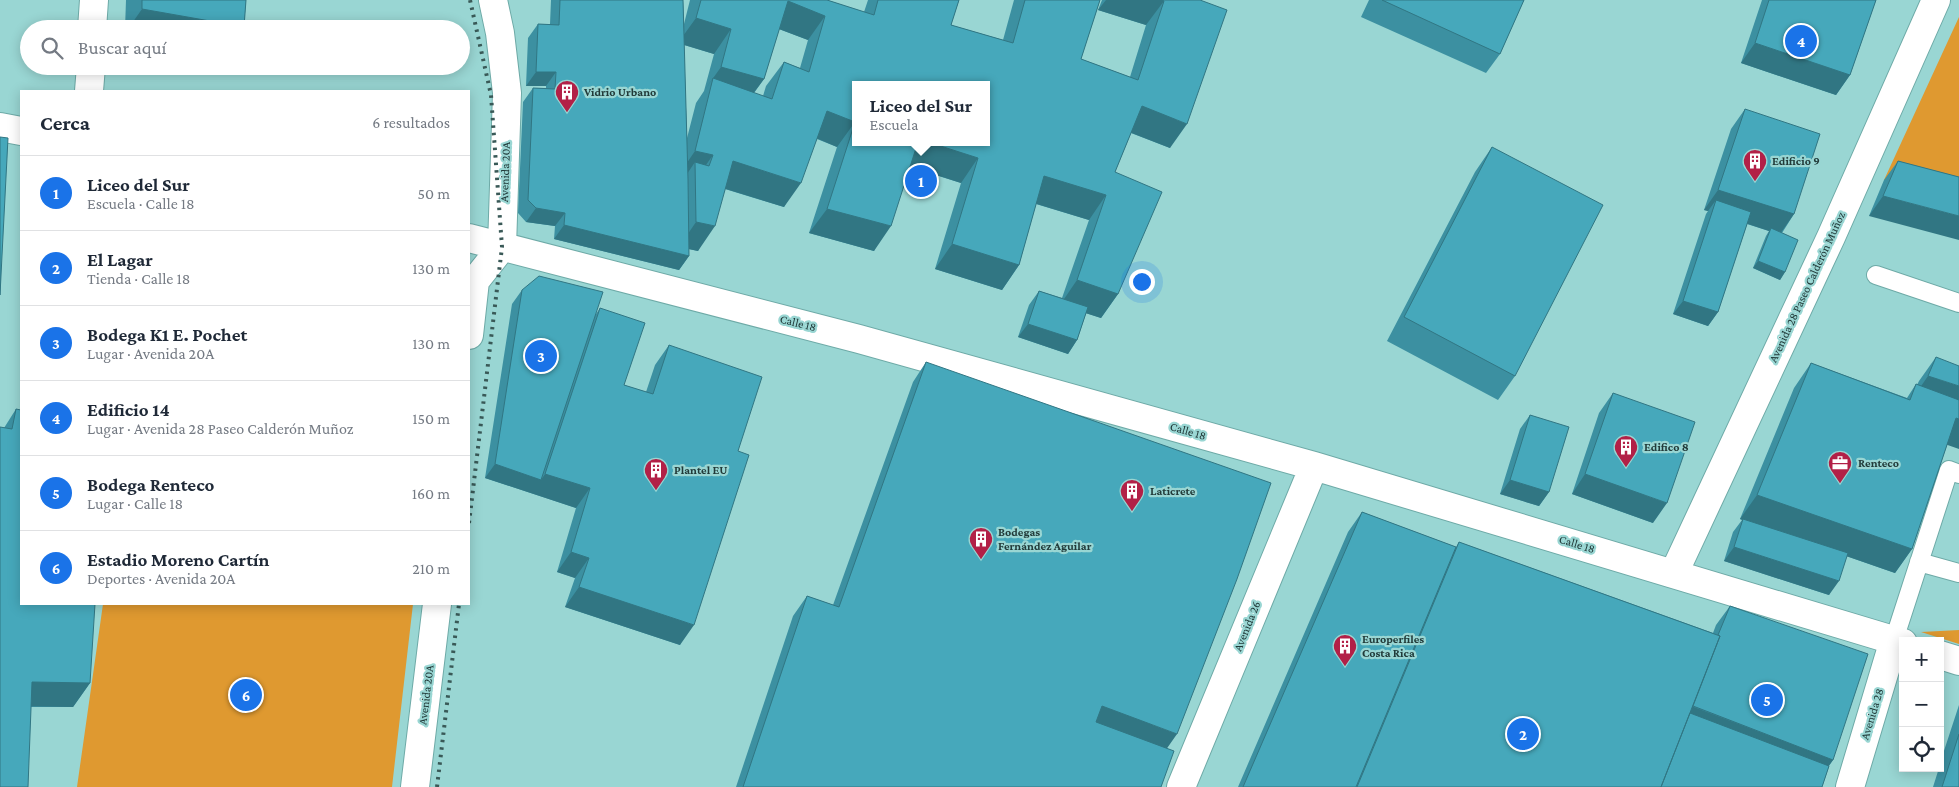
<!DOCTYPE html>
<html lang="es">
<head>
<meta charset="utf-8">
<style>
	body { margin:0; font-family:"Crimson Pro",serif; background:#f2f2f3; color:#1f2937 }
	.controls { position:absolute; right:15px; bottom:15px; display:grid; overflow:hidden; border-radius:0px; box-shadow:0 2px 12px #0003 }
	.controls button { width:45px; height:45px; display:grid; place-items:center; padding:0; border:0; border-bottom:1px solid #e0e1e3; background:#fff; color:#1f2937; font:25px sans-serif }
	.you { position:absolute; left:1141px; top:281px; width:18px; height:18px; margin:-12px; border:4px solid #fff; border-radius:50%; background:#1a73e8; box-shadow:0 0 0 8px #1a73e833 }
	.badge { display:grid; place-items:center; width:32px; height:32px; border-radius:50%; background:#1a73e8; color:#fff; font-size:16px; font-weight:700 }
	.pin { position:absolute; translate:-50% -50%; border:2px solid #fff; box-shadow:0 1px 5px #0006 }
	.popup { position:absolute; left:852px; top:81px; width:138px; height:65px; box-sizing:border-box; display:grid; place-content:center; border-radius:0px; background:#fff; filter:drop-shadow(0 1px 4px #0005); font-size:16px; white-space:nowrap; color:#747a83 }
	.popup b { font-size:19px; color:#1f2937 }
	.popup::after { content:''; position:absolute; left:50%; top:100%; margin-left:-10px; border:10px solid transparent; border-top-color:#fff }
	.list { margin:0; padding:0; list-style:none }
	h2 { display:flex; justify-content:space-between; align-items:center; height:65px; margin:0; padding:0 20px; font-size:21px }
	h2 small { font-size:16px; font-weight:400; color:#747a83 }
	.list li { display:grid; grid-template-columns:32px 1fr auto; gap:15px; align-items:center; box-sizing:border-box; height:75px; padding:0 20px; border-top:1px solid #e0e1e3 }
	.list b { display:block; font-size:19px; white-space:nowrap }
	.list p { margin:0; font-size:16px; white-space:nowrap; color:#747a83 }
	.list em { font-size:16px; font-style:normal; color:#747a83 }
	.icon { flex:none; width:28px; height:28px; fill:none; stroke:currentColor; stroke-width:2; stroke-linecap:round; stroke-linejoin:round }
	.map { position:relative; flex:none; width:1959px; height:787px; overflow:hidden }
	.search { position:absolute; background:#fff; box-shadow:0 2px 12px #0003; left:20px; top:20px; width:450px; height:55px; display:flex; align-items:center; gap:12px; box-sizing:border-box; padding:0 18px; border-radius:28px; color:#747a83; font-size:19px }
	.panel { position:absolute; background:#fff; box-shadow:0 2px 12px #0003; left:20px; top:90px; width:450px; height:515px; border-radius:0px }
	.map>svg:first-child { display:block }
</style>
</head>
<body>
<div class="map">
<svg width="1959" height="787" viewBox="0 0 1959 787">
	<rect width="100%" height="100%" fill="#99d6d3"/>
	<path fill="#df9930" d="M1959 17V200L1884 180Z
		M103 604H413L392 787H77Z
		M1959 630V644L1921 632Z"/>
	<g fill="none" stroke-linecap="round" stroke-linejoin="round">
		<g stroke="#6eaaa7" stroke-width="20">
			<path id="lane" d="M1876 275 1959 303
				M1919 562 1959 573
				M1894 640 1949 470 1959 474"/>
		</g>
		<g stroke="#6eaaa7" stroke-width="30">
			<path id="street" d="M92 29 94 0
				M89 91 91 66
				M0 127 21 131
				M469 238 859 339 1314 466 1903 643
				M469 335 475 281 502 247 507 93 500 33 493 0
				M1674 573 1831 237 1936 0
				M1940 655 1959 661
				M415 787 437 604
				M1181 787 1314 466
				M1850 787 1894 640"/>
		</g>
		<use href="#lane" stroke="#fff" stroke-width="18"/>
		<use href="#street" stroke="#fff" stroke-width="28"/>
		<path stroke="#395957" stroke-width="4" stroke-dasharray="2.5 5" stroke-linecap="butt" d="M469 523 502 247 491 95 470 0
			M437 787 459 604"/>
	</g>
	<path fill="#3c90a1" fill-rule="evenodd" d="M126 0H246L244 27 243 29H125Z
		M551 0H683L684 24 690 0H827L864 12 868 0H959L951 25 1003 40 1014 0H1100L1081 59 1130 77 1146 25 1098 10 1102 0H1200L1170 148 1131 133 1115 172 1118 294 1101 318 1086 313 1077 340 1068 354 1018 337 1029 305 1039 291 1062 298 1089 220 1036 204 1019 265 1002 290 935 269 961 183 910 167 874 251 809 233 837 147 817 139 784 207 725 189 698 251 689 249V256L679 270 554 239 555 226 526 222 518 213 523 102 533 88H546V86H526L528 38 538 24H550ZM779 29 808 40 800 68 784 62 766 86 763 96 754 93 764 79ZM684 45 714 54 704 91 696 103 687 138Z
		M1369 0H1524L1500 54 1486 73 1361 17Z
		M1762 0H1876L1850 75 1836 95 1741 63Z
		M1745 109 1794 214 1782 233 1785 272 1780 280 1753 268 1766 236 1769 231 1747 224 1718 312 1708 326 1673 314 1706 214 1708 211 1704 210 1731 129Z
		M1492 147 1515 376 1498 400 1387 341 1475 172Z
		M1898 161 1959 177 1869 216 1884 180Z
		M522 290 596 314 600 308 624 385 646 392 655 365 669 345 738 451 680 645 565 607 575 578 557 572 576 508 485 478 512 304Z
		M1936 357 1947 445 1912 549 1895 573 1846 556 1829 595 1724 561 1733 532 1742 520 1740 519 1794 388 1811 363 1907 398 1916 384 1917 385 1919 381Z
		M926 362 1167 749 1161 787H736L793 616 807 596 833 605 913 382Z
		M1613 393 1653 523 1572 494 1599 413Z
		M16 409 90 683 73 707H31L4 428Z
		M1530 415 1549 492 1539 506 1500 494 1520 429Z
		M1362 512 1456 547 1459 542 1713 633 1716 625 1730 606 1833 760 1829 766 1822 787H1238L1348 532Z
		M1959 705V787H1933L1939 768H1940V763Z"/>
	<path fill="#317683" d="M1106 0H1162L1164 1 1146 25 1098 10Z
		M788 1 825 16 808 40 771 26Z
		M142 9 244 27 243 29H128Z
		M696 18 731 29 714 54 678 43Z
		M1755 43 1850 75 1836 95 1741 63Z
		M721 67 764 79 746 103 713 78 704 91Z
		M536 72H556L546 86H526Z
		M1142 106 1187 124 1170 148 1124 130Z
		M827 111 855 122 837 147 809 135Z
		M917 142H928L978 158 961 183 902 164Z
		M695 151 713 155 696 179 695 162 685 177 678 176Z
		M733 161 801 183 784 207 716 186Z
		M1044 176 1106 195 1089 220 1027 201Z
		M1718 190 1794 214 1780 234 1771 228 1769 231 1712 212 1716 200 1708 211 1704 210Z
		M1883 196 1959 216V240L1869 216Z
		M536 208 565 213 555 226 526 222Z
		M827 209 891 226 874 251 809 233Z
		M696 222 715 226 698 251 679 247Z
		M564 225 689 256 679 270 554 239Z
		M952 244 1019 265 1002 290 935 269Z
		M1758 261 1785 272 1780 280 1753 268Z
		M1077 280 1118 294 1101 318 1060 305Z
		M1683 301 1718 312 1708 326 1673 314Z
		M1028 324 1077 340 1068 354 1018 337Z
		M1928 376 1959 386V400L1911 401Z
		M1956 418 1959 419V449L1939 442Z
		M495 464 541 480 545 474 590 488 576 508 485 478Z
		M1585 474 1667 503 1653 523 1572 494Z
		M1510 480 1549 492 1539 506 1500 494Z
		M1757 495 1912 549 1895 573 1740 519Z
		M1734 547 1839 581 1829 595 1724 561Z
		M571 552 589 558 575 578 557 572Z
		M579 587 694 625 680 645 565 607Z
		M32 682 90 683 73 707 15 706Z
		M1102 706 1177 734 1163 754 1088 726Z
		M1691 706 1833 760 1819 779 1681 727Z"/>
	<path fill="#46a8bb" stroke="#317683" d="M142 0H246L244 27 142 9Z
		M560 0H683L688 179 689 256 564 225 565 213 536 208 528 200 533 88 555 89 556 72H536L538 24 559 25Z
		M701 0H827L874 15 878 0H959L951 25 1013 43 1025 0H1100L1081 59 1138 80 1164 1 1162 0H1200L1227 10 1187 124 1142 106 1115 172 1162 192 1118 294 1077 280 1106 195 1044 176 1019 265 952 244 978 158 928 142H986V85H856V142H918L891 226 827 209 855 122 827 111 801 183 733 161 715 226 696 222 695 162 709 166 713 155 695 151 713 78 772 99 784 62 809 72 825 16 788 1 764 79 721 67 731 29 696 18Z
		M1382 0H1524L1500 54Z
		M1769 0H1876L1850 75 1755 43Z
		M1745 109 1820 134 1794 214 1718 190Z
		M0 137 8 138 0 295Z
		M1492 147 1603 205 1515 376 1404 317Z
		M1898 161 1959 177V216L1883 196Z
		M1716 200 1751 212 1718 312 1683 301Z
		M1771 228 1798 240 1785 272 1758 261Z
		M539 276 603 292 541 480 495 464 522 290Z
		M1039 291 1088 307 1077 340 1028 324Z
		M600 308 645 323 624 385 653 394 669 345 762 377 738 451 749 455 694 625 579 587 589 558 571 552 590 488 545 474Z
		M1936 357 1959 366V386L1928 376Z
		M926 362 1271 483 1237 579 1177 734 1102 706 1096 722 1174 751 1161 787H743L807 596 839 607Z
		M1811 363 1910 400 1916 384 1959 400V419L1956 418 1912 549 1757 495Z
		M1613 393 1695 422 1667 503 1585 474Z
		M16 409 21 410V604H95L90 683 32 682 28 787H0V427L12 429Z
		M1530 415 1569 427 1549 492 1510 480Z
		M1362 512 1456 547 1356 787H1243Z
		M1743 519 1848 553 1839 581 1734 547Z
		M1459 542 1720 636 1661 787H1357Z
		M1730 606 1868 654 1833 760 1693 706 1720 636 1718 635Z
		M1690 713 1829 766 1822 787H1661Z
		M1959 734V787H1942Z"/>
	<defs>
		<g id="building-pin" transform="scale(1.25)"><path d="M0 17L-7.5 6A9.5 9.5 0 1 1 7.5 6Z" fill="#b22047" stroke="#99d6d3"/><path d="M-4-6H4V6H1V3H-1V6H-4ZM-2.5-4.3h1.7v1.8h-1.7ZM.8-4.3h1.7v1.8H.8ZM-2.5-1h1.7V.8h-1.7ZM.8-1h1.7V.8H.8Z" fill="#fff"/></g>
		<g id="office-pin" transform="scale(1.25)"><path d="M0 17L-7.5 6A9.5 9.5 0 1 1 7.5 6Z" fill="#b22047" stroke="#99d6d3"/><path d="M-6-3h4V-5.5h4V-3h4V5H-6ZM-1-4.5V-3h2v-1.5ZM-6 0V1H6V0Z" fill="#fff"/></g>
	</defs>
	<g fill-rule="evenodd">
		<use href="#building-pin" x="567" y="92"/>
		<use href="#building-pin" x="1755" y="161"/>
		<use href="#building-pin" x="1626" y="447"/>
		<use href="#office-pin" x="1840" y="463"/>
		<use href="#building-pin" x="656" y="470"/>
		<use href="#building-pin" x="1132" y="491"/>
		<use href="#building-pin" x="981" y="539"/>
		<use href="#building-pin" x="1345" y="646"/>
	</g>
	<g text-anchor="middle" dominant-baseline="central" stroke-width="4.5" stroke-linejoin="round" paint-order="stroke">
		<g font-size="12" font-weight="bold" fill="#213a39" stroke="#99d6d3" text-anchor="start">
			<text x="584" y="92">Vidrio Urbano</text>
			<text x="1772" y="161">Edificio 9</text>
			<text x="1644" y="447">Edifico 8</text>
			<text x="1858" y="463">Renteco</text>
			<text x="674" y="470">Plantel EU</text>
			<text x="1150" y="491">Laticrete</text>
			<text x="998" y="532">Bodegas<tspan x="998" dy="14">Fernández Aguilar</tspan></text>
			<text x="1362" y="639">Europerfiles<tspan x="1362" dy="14">Costa Rica</tspan></text>
		</g>
		<g font-size="12" fill="#213a39" stroke="#99d6d3">
			<text transform="translate(505 172) rotate(-88)">Avenida 20A</text>
			<text transform="translate(1807 287) rotate(-65)">Avenida 28 Paseo Calderón Muñoz</text>
			<text transform="translate(798 323) rotate(14)">Calle 18</text>
			<text transform="translate(1188 431) rotate(16)">Calle 18</text>
			<text transform="translate(1577 544) rotate(17)">Calle 18</text>
			<text transform="translate(1247 626) rotate(-68)">Avenida 26</text>
			<text transform="translate(426 695) rotate(-83)">Avenida 20A</text>
			<text transform="translate(1872 714) rotate(-73)">Avenida 28</text>
		</g>
	</g>
</svg>
<div class="controls">
<button>+</button>
<button>−</button>
<button><svg class="icon" aria-label="locate" viewBox="0 0 24 24"><circle cx="12" cy="12" r="6"/><path d="M12 2v4M12 18v4M2 12h4M18 12h4"/></svg></button>
</div>
<div class="you"></div>
<div class="pin badge" style="left:921px;top:181px">1</div>
<div class="popup"><b>Liceo del Sur</b>Escuela</div>
<div class="pin badge" style="left:1523px;top:734px">2</div>
<div class="pin badge" style="left:541px;top:356px">3</div>
<div class="pin badge" style="left:1801px;top:41px">4</div>
<div class="pin badge" style="left:1767px;top:700px">5</div>
<div class="pin badge" style="left:246px;top:695px">6</div>
<div class="search"><svg class="icon" aria-label="search" viewBox="0 0 24 24"><circle cx="10" cy="10" r="6"/><path d="M15 15l6 6"/></svg>Buscar aquí</div>
<section class="panel">
<h2>Cerca<small>6 resultados</small></h2>
<ul class="list">
<li><span class="badge">1</span><div><b>Liceo del Sur</b><p>Escuela · Calle 18</p></div><em>50 m</em></li>
<li><span class="badge">2</span><div><b>El Lagar</b><p>Tienda · Calle 18</p></div><em>130 m</em></li>
<li><span class="badge">3</span><div><b>Bodega K1 E. Pochet</b><p>Lugar · Avenida 20A</p></div><em>130 m</em></li>
<li><span class="badge">4</span><div><b>Edificio 14</b><p>Lugar · Avenida 28 Paseo Calderón Muñoz</p></div><em>150 m</em></li>
<li><span class="badge">5</span><div><b>Bodega Renteco</b><p>Lugar · Calle 18</p></div><em>160 m</em></li>
<li><span class="badge">6</span><div><b>Estadio Moreno Cartín</b><p>Deportes · Avenida 20A</p></div><em>210 m</em></li>
</ul>
</section>
</div>
</body>
</html>
